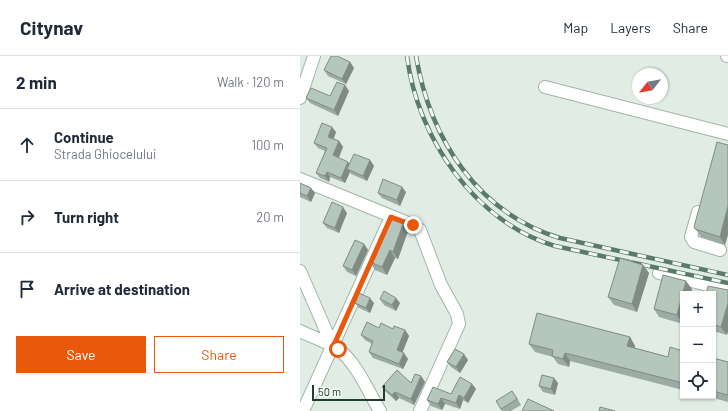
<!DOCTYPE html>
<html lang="en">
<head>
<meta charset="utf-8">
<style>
	body { margin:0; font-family:Barlow,sans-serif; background:#f6f6f7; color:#1f2937 }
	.controls { position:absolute; right:12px; bottom:12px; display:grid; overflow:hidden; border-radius:0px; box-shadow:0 1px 3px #0004 }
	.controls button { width:36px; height:36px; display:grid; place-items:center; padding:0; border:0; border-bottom:1px solid #e0e1e3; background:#fff; color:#1f2937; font:20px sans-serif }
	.compass { position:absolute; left:332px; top:12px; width:36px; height:36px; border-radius:50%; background:#fff; box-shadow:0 1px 3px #0004; rotate:239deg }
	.scale { position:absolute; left:12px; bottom:10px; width:73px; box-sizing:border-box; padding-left:4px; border:2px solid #203e30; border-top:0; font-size:11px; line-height:14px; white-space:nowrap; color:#203e30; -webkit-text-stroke:3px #f1f8f3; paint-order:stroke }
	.stop { position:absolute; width:12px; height:12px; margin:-9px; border:3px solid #ea580c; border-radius:50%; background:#fff }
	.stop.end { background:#ea580c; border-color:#fff; box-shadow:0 1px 4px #0008 }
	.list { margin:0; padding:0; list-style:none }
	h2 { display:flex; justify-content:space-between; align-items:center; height:52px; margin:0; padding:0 16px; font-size:17px }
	h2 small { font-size:13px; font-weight:400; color:#747a83 }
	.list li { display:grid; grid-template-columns:26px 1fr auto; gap:12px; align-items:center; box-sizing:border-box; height:72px; padding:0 16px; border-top:1px solid #e0e1e3 }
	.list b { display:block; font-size:15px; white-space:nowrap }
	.list p { margin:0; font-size:13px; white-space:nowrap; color:#747a83 }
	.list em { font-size:13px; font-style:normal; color:#747a83 }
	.actions { display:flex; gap:8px; padding:12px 16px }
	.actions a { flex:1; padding:9px 0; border:1px solid #ea580c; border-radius:0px; text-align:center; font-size:14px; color:#ea580c }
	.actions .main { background:#ea580c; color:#fff }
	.icon { flex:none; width:22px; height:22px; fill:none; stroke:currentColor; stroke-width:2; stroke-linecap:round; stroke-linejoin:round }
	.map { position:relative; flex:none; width:428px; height:355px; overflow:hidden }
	header { display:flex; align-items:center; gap:24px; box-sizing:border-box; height:56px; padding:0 20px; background:#fff; border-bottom:1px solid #e0e1e3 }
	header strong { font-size:19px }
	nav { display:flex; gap:22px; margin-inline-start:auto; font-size:14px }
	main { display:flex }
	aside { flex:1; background:#fff }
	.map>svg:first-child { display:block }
</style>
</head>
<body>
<header>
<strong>Citynav</strong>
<nav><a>Map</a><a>Layers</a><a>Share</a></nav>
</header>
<main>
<aside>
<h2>2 min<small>Walk · 120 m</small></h2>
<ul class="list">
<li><svg class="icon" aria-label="ahead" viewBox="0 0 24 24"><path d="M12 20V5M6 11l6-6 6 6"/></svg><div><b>Continue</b><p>Strada Ghiocelului</p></div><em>100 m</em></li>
<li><svg class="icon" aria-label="right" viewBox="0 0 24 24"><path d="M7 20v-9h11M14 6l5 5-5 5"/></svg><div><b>Turn right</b></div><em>20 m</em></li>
<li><svg class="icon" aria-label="arrive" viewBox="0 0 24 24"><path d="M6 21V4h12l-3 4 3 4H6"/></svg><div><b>Arrive at destination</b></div></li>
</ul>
<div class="actions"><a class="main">Save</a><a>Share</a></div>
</aside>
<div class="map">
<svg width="428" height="355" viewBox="0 0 428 355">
	<rect width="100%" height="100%" fill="#e0ece4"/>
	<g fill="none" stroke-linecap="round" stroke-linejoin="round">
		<g stroke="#a3b4aa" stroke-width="14">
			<path id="minor" d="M427 0H428
				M245 31 428 78
				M0 42 14 0
				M0 123 113 169 120 174 141 229 157 258 159 268 120 355
				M398 156 391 181 394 186 420 194
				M0 215 33 291
				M359 217 428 234
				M0 275C12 281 28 286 39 294 56 306 69 337 80 355
				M3 355 91 161"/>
		</g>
		<use href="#minor" stroke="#fff" stroke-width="12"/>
		<g stroke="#5a7a6b" stroke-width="4.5">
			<path id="rail" d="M107 0C117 82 175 166 255 190L428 227
				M116 0C130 82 177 157 260 182L428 219"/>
		</g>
		<use href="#rail" stroke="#f1f8f3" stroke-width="3" stroke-dasharray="9" stroke-linecap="butt"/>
	</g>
	<path fill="#9caba3" d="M50 6 54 12 46 28 28 20 24 14Z
		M49 35 38 60 10 47 6 42 30 40Z
		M36 76 34 83 39 85 43 91 39 102 49 108 70 104 74 110 67 125 51 118 50 116 45 127 30 121 29 126 20 122 16 117 25 95 18 92 14 87Z
		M428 89 425 189 401 181 394 171Z
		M0 127 15 137 11 146 0 141Z
		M106 136 100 150 82 142 78 137Z
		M47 157 39 177 27 172 23 167Z
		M108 175 98 203 95 202 87 219 75 214 70 206 78 193Z
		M64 188 68 194 56 220 47 216 43 210Z
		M343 209 349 217 337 256 314 249 308 241Z
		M392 233 383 268 359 261 354 253Z
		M413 238 427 279 413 275Z
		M80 243 100 247 96 255 84 249Z
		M55 247H74L70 257 59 252Z
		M79 272 93 273 105 274 109 280 102 297 108 303 103 313 73 302 69 296 72 288 65 284 61 279Z
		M330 281 335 290V292L368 301 383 295V334L270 305 269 311 258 308 253 301 235 296 229 288Z
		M413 302 428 306V346L406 340H413Z
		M168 304 160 317 151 311 147 306Z
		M121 320 125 326 114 349 99 342 96 345 86 336 82 331 111 327Z
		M258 327 255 339 243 336 239 330Z
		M172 328 176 333 168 347 163 344 160 353 145 348 142 354 131 350 127 344 151 338Z
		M216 340 221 349 211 355H202L196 345Z"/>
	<path fill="#7f8b84" d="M50 6 54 12 46 28 42 23Z
		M45 29 49 35 38 60 34 54Z
		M32 71 36 76 32 86 28 81Z
		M39 85 43 91 37 105 33 99Z
		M70 104 74 110 67 125 63 120Z
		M48 106 52 111 47 113 50 116 45 127 41 122Z
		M27 116 30 121 29 126 25 120Z
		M102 131 106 136 100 150 97 144Z
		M11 132 15 137 11 146 7 140Z
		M428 150V179L425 189 420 181Z
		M43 151 47 157 39 177 35 172Z
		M103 168 108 175 98 203 93 196Z
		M64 188 68 194 56 220 52 214Z
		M90 194 95 202 87 219 82 211Z
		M343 209 349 217 337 256 332 248Z
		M386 225 392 233 391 238H383V268L377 259Z
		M70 242 74 247 70 257 66 252Z
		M96 242 100 247 96 255 92 249Z
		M428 247V276L427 279 421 271Z
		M105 274 109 280 101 300 97 294Z
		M330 281 335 290 333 298 327 290Z
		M104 297 108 303 103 313 99 308Z
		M265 297 270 305 269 311 263 303Z
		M164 298 168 304 160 317 156 311Z
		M121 320 125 326 114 349 111 343Z
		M254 322 258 327 255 339 251 333Z
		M172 328 176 333 168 347 164 342Z
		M95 336 99 342 96 345 92 339Z
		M159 339 163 344 160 353 156 347Z
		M141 342 145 348 142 354 138 348Z"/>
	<path fill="#b5c7bd" stroke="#7f8b84" d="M31 0H37L50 6 42 23 24 14Z
		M37 26 45 29 34 54 6 42 11 32 30 40Z
		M22 67 32 71 28 81 39 85 33 99 48 106 41 122 27 116 25 120 16 117 27 92 14 87Z
		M417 86 428 89V150L420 181 395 173 394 171Z
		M54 98 70 104 63 120 47 113Z
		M83 123 102 131 97 144 78 137Z
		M0 127 11 132 7 140 0 137Z
		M32 146 43 151 35 172 23 167Z
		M90 163 103 168 93 196 90 194 82 211 70 206 76 192 78 193Z
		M55 184 64 188 52 214 43 210Z
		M320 202 343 209 332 248 308 241Z
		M363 219 386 225 377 259 354 253Z
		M408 230 428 234V247L421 271 413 268V238H406Z
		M84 235 96 242 92 249 80 243Z
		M59 237 70 242 66 252 55 247Z
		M237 257 330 281 327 290 368 301 370 291 383 295V327L265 297 263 303 252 300 253 294 229 288Z
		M67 266 79 272 81 267 93 273 94 270 105 274 97 294 104 297 99 308 69 296 73 285 61 279Z
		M155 293 164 298 156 311 147 306Z
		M413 302 428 306V339L413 335Z
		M97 314 111 327 115 318 121 320 111 343 95 336 92 339 82 331Z
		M242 319 254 322 251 333 239 330Z
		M160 321 172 328 164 342 159 339 156 347 141 342 138 348 127 344 133 331 151 338Z
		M212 335 217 343 201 353 196 345Z
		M228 343 254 355H222Z
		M300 351 315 355H299Z"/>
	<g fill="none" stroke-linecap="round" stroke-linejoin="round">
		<path stroke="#ea580c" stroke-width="5" d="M38 293 33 291 91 161 113 169"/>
	</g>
</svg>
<div class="controls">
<button>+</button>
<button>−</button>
<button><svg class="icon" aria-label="locate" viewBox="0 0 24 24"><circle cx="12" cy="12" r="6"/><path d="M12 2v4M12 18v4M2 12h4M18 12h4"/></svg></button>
</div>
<svg class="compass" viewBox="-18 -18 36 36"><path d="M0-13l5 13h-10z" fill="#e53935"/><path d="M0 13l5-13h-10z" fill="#747a83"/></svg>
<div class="scale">50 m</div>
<div class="stop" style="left:38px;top:293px"></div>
<div class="stop end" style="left:113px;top:169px"></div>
</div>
</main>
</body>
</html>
